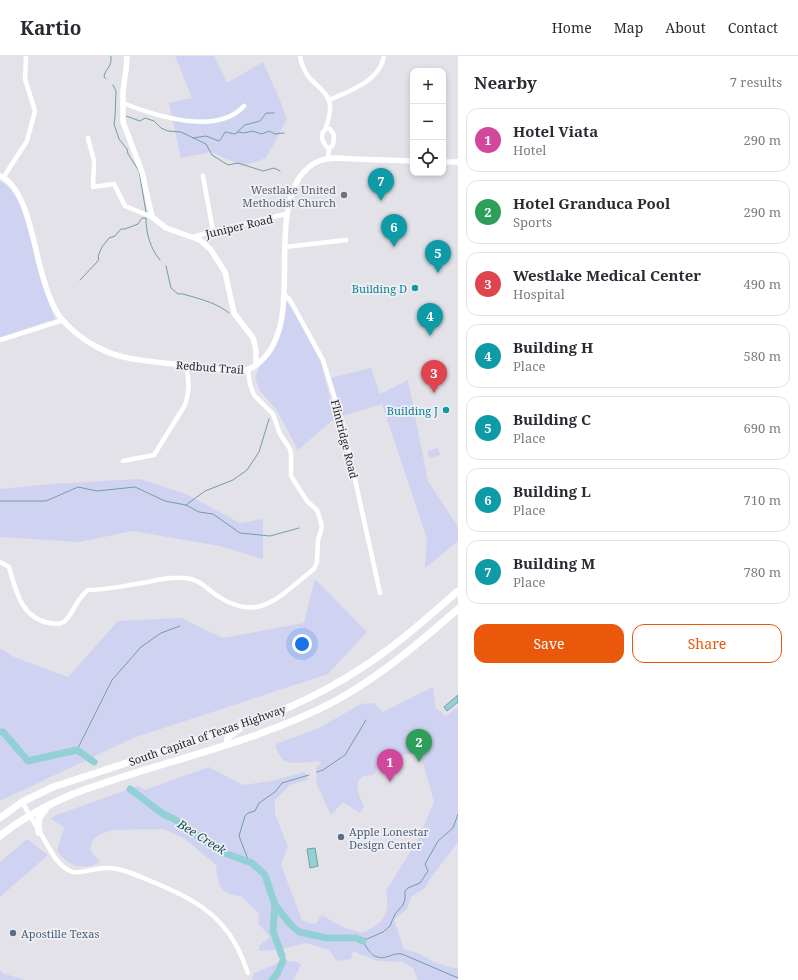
<!DOCTYPE html>
<html lang="en">
<head>
<meta charset="utf-8">
<style>
	body { margin:0; font-family:"Noto Serif",serif; background:#f7f7f7; color:#2b2b33 }
	.controls { position:absolute; right:12px; top:12px; display:grid; overflow:hidden; border-radius:8px; box-shadow:0 2px 6px #0003 }
	.controls button { width:36px; height:36px; display:grid; place-items:center; padding:0; border:0; border-bottom:1px solid #e1e1e2; background:#fff; color:#2b2b33; font:20px sans-serif }
	.you { position:absolute; left:302px; top:588px; width:14px; height:14px; margin:-10px; border:3px solid #fff; border-radius:50%; background:#1a73e8; box-shadow:0 0 0 6px #1a73e833 }
	.badge { display:grid; place-items:center; width:26px; height:26px; border-radius:50%; background:#ea580c; color:#fff; font-size:13px; font-weight:700 }
	.pin { position:absolute; translate:-50% -33px; filter:drop-shadow(0 1px 2px #0008) }
	.pin::after { content:''; position:absolute; top:21px; width:14px; height:12px; background:inherit; clip-path:polygon(0 0,100% 0,50% 100%) }
	.list { margin:0; padding:0; list-style:none }
	h2 { display:flex; justify-content:space-between; align-items:center; height:52px; margin:0; padding:0 16px; font-size:17px }
	h2 small { font-size:13px; font-weight:400; color:#7c7c81 }
	.list li { display:grid; grid-template-columns:26px 1fr auto; gap:12px; align-items:center; box-sizing:border-box; height:64px; margin:0 8px 8px; padding:0 8px; border:1px solid #e1e1e2; border-radius:12px }
	.list b { display:block; font-size:15px; white-space:nowrap }
	.list p { margin:0; font-size:13px; white-space:nowrap; color:#7c7c81 }
	.list em { font-size:13px; font-style:normal; color:#7c7c81 }
	.actions { display:flex; gap:8px; padding:12px 16px }
	.actions a { flex:1; padding:9px 0; border:1px solid #ea580c; border-radius:12px; text-align:center; font-size:14px; color:#ea580c }
	.actions .main { background:#ea580c; color:#fff }
	.icon { flex:none; width:22px; height:22px; fill:none; stroke:currentColor; stroke-width:2; stroke-linecap:round; stroke-linejoin:round }
	.map { position:relative; flex:none; width:458px; height:924px; overflow:hidden }
	header { display:flex; align-items:center; gap:24px; box-sizing:border-box; height:56px; padding:0 20px; background:#fff; border-bottom:1px solid #e1e1e2 }
	header strong { font-size:19px }
	nav { display:flex; gap:22px; margin-inline-start:auto; font-size:14px }
	main { display:flex }
	aside { flex:1; background:#fff }
	.map>svg:first-child { display:block }
</style>
</head>
<body>
<header>
<strong>Kartio</strong>
<nav><a>Home</a><a>Map</a><a>About</a><a>Contact</a></nav>
</header>
<main>
<div class="map">
<svg width="458" height="924" viewBox="0 0 458 924">
	<rect width="100%" height="100%" fill="#e2e2e8"/>
	<path fill="#d0d2f1" d="M175 0H214L227 27 263 6 279 42 287 63 266 102 243 110 211 96 181 102 169 47 192 42Z
		M0 125C27 140 31 188 39 216 43 232 49 247 55 263L0 281Z
		M287 246 294 256 321 307 335 362 298 394 276 353 260 335 255 322 260 310 274 293 279 281 285 248Z
		M371 312 380 338 408 324 428 425 458 471V485L425 512 427 483 382 348 342 360 331 322Z
		M438 392 440 399 430 402 427 395Z
		M140 423 186 438 240 467 263 463V503L220 490 133 475 79 486 0 481V433L51 428Z
		M315 523 367 576 328 618 133 682 0 745V592L14 601 68 621 118 565 181 562 223 582 304 567Z
		M433 631 436 652 446 660 458 651V786L430 823 425 832 411 841 407 853 394 864 404 893 418 897 436 907 458 913V924H418L413 912 403 906 378 905 353 895 351 903 337 905 329 894 306 887 277 894 259 895V890L270 881 258 867 259 858 241 840C219 839 218 827 216 809L185 783 164 773 112 774 99 779 93 784 90 792 92 797 100 805C85 817 67 809 57 795L64 771 51 763 54 760 138 730 145 734 209 711 243 729 272 725 304 716 308 720 307 724 290 729 275 744V758L288 791 281 809 302 864 308 867 315 868 322 859 340 870 362 877C383 867 391 859 386 835L417 785 434 746 420 696C406 698 388 701 377 710L375 718C372 719 366 719 362 721 352 727 361 743 364 751L360 757 343 746 331 759 317 729 316 712 321 707 318 705C311 706 289 709 283 704 280 700 277 694 275 690L278 687 317 673 361 648 373 647 383 656Z
		M27 783 48 799 0 841V806Z
		M288 905 297 906 301 909 293 924H252L254 917 280 906Z
		M0 913 2 917 25 924H0Z"/>
	<path fill="#93d0d6" stroke="#739ea2" d="M458 639V646L447 655 444 651Z
		M315 792 318 810 310 812 307 793Z"/>
	<g fill="none" stroke-linecap="round" stroke-linejoin="round">
		<path stroke="#739ea2" stroke-width="1" d="M106 23 104 21C105 12 112 13 111 0
			M113 29 116 35 115 61 114 68 119 83 127 93 128 98 139 115 146 156
			M126 60 140 65 145 62 154 65 161 72 168 75 181 76 206 88 212 99 228 109 238 107 263 115 274 112 280 115
			M237 76 245 69 260 65 266 57H274
			M193 82 206 80 219 85 221 83 225 76 235 78 239 76 244 77 252 75 262 78 269 75 275 78 284 77
			M166 210 171 232 178 238C183 237 185 239 190 240 204 244 218 248 229 257
			M80 224 97 206 99 203 98 200 102 191 109 182 115 180 121 173H125L138 168 142 162H146C146 177 150 192 160 204
			M0 445H46L78 431 97 435 135 431 165 445 186 449 199 456 213 458 240 477 270 480 299 472
			M186 449 205 435 233 424 247 414 259 396 269 363
			M77 694 112 624 141 591 161 577 180 570
			M317 716 323 714 345 699 366 664
			M249 806 239 780 245 760 248 757 255 755 259 747 275 736 282 727 309 719
			M356 882 367 883 383 876 390 870 395 858 403 849 405 843V835L408 832 420 827 428 815 425 808 438 785 453 772 458 758
			M363 885C368 894 373 904 386 901 391 900 395 897 402 898L458 922"/>
		<path stroke="#93d0d6" stroke-width="7" d="M0 676H3L28 705 77 694 94 706
			M130 733 163 758 174 763 219 795 252 807 265 819 275 849 273 875 282 900
			M275 849 290 868 299 876 327 882H356L363 885
			M272 924 277 918 283 905"/>
		<path stroke="#fff" stroke-width="4.5" d="M300 0C301 7 304 14 308 20 316 30 329 36 330 50 331 56 328 65 326 71 326 72 324 75 323 76 320 82 324 89 329 93L328 102
			M329 44C350 35 380 25 384 0
			M123 47C155 60 217 80 244 50
			M326 72 330 73 334 79 333 89 329 93
			M88 82 94 105 93 131 114 128 125 150 152 161
			M203 120 213 175
			M3 122 27 85 35 55 25 23 26 0
			M193 181 213 175 286 158
			M285 191 346 184
			M284 238 290 244 323 304 343 369 380 537
			M0 284 63 264
			M123 405 154 399 185 349C190 335 190 323 185 309
			M0 506 9 511C16 534 20 561 49 567 55 568 61 569 66 564 75 554 77 542 88 534 108 534 128 529 148 526 160 523 173 521 185 522 199 523 205 531 216 539 260 569 280 539 314 513L317 506 318 484 322 471 320 463 317 454 307 445 291 420V399L290 393 280 378 273 358 254 339 250 328 248 315
			M22 746 55 802C75 827 82 812 107 812 123 812 138 820 153 826 187 840 218 855 236 889 241 898 244 907 248 917"/>
		<path stroke="#fff" stroke-width="5.5" d="M127 0 126 14 123 35V66L142 116 152 161 166 172 200 184 211 194 225 216 234 257 253 282 256 294V309
			M443 106H458
			M0 120C26 131 33 186 40 210 44 226 49 244 58 258 67 271 83 284 97 291 120 304 148 305 174 308 195 310 216 313 237 315 248 315 253 312 261 305 304 266 268 173 299 122 304 115 311 108 319 105 331 100 344 103 355 103 375 104 394 104 413 105"/>
		<path stroke="#fff" stroke-width="7" d="M227 688 228 681 239 673
			M0 762 22 746 53 731 252 666C302 648 348 624 390 592 414 574 436 554 458 535
			M39 776C37 766 38 761 45 754
			M0 780C21 763 47 749 73 738 160 705 255 688 337 644 382 619 420 586 458 553"/>
	</g>
	<circle fill="#6b7280" stroke="#eff0f6" stroke-width="1.5" cx="344" cy="139" r="4"/>
	<g fill="#0f9aa8" stroke="#eff0f6" stroke-width="1.5">
		<circle cx="415" cy="232" r="4"/>
		<circle cx="446" cy="354" r="4"/>
	</g>
	<g fill="#5c6f8a" stroke="#eff0f6" stroke-width="1.5">
		<circle cx="341" cy="781" r="4"/>
		<circle cx="13" cy="877" r="4"/>
	</g>
	<g text-anchor="middle" dominant-baseline="central" stroke-width="3.5" stroke-linejoin="round" paint-order="stroke">
		<g font-size="11" fill="#5b616d" stroke="#eff0f6" text-anchor="end">
			<text x="336" y="133">Westlake United<tspan x="336" dy="13">Methodist Church</tspan></text>
		</g>
		<g font-size="11" fill="#28282a" stroke="#eff0f6">
			<text transform="translate(239 170) rotate(-13)">Juniper Road</text>
			<text transform="translate(210 311) rotate(4)">Redbud Trail</text>
			<text transform="translate(345 383) rotate(76)">Flintridge Road</text>
			<text transform="translate(207 679) rotate(-19)">South Capital of Texas Highway</text>
		</g>
		<g font-size="11" fill="#0d838f" stroke="#eff0f6" text-anchor="end">
			<text x="407" y="232">Building D</text>
			<text x="438" y="354">Building J</text>
		</g>
		<g font-size="11" fill="#4e5e75" stroke="#eff0f6" text-anchor="start">
			<text x="349" y="775">Apple Lonestar<tspan x="349" dy="13">Design Center</tspan></text>
			<text x="21" y="877">Apostille Texas</text>
		</g>
		<g font-size="12" font-style="italic" fill="#194e54" stroke="#eff0f6">
			<text transform="translate(202 781) rotate(32)">Bee Creek</text>
		</g>
	</g>
</svg>
<div class="controls">
<button>+</button>
<button>−</button>
<button><svg class="icon" aria-label="locate" viewBox="0 0 24 24"><circle cx="12" cy="12" r="6"/><path d="M12 2v4M12 18v4M2 12h4M18 12h4"/></svg></button>
</div>
<div class="you"></div>
<div class="pin badge" style="left:390px;top:726px;background:#d1479c">1</div>
<div class="pin badge" style="left:419px;top:706px;background:#2e9e5b">2</div>
<div class="pin badge" style="left:434px;top:337px;background:#e0444e">3</div>
<div class="pin badge" style="left:430px;top:280px;background:#0f9aa8">4</div>
<div class="pin badge" style="left:438px;top:217px;background:#0f9aa8">5</div>
<div class="pin badge" style="left:394px;top:191px;background:#0f9aa8">6</div>
<div class="pin badge" style="left:381px;top:145px;background:#0f9aa8">7</div>
</div>
<aside>
<h2>Nearby<small>7 results</small></h2>
<ul class="list">
<li><span class="badge" style="background:#d1479c">1</span><div><b>Hotel Viata</b><p>Hotel</p></div><em>290 m</em></li>
<li><span class="badge" style="background:#2e9e5b">2</span><div><b>Hotel Granduca Pool</b><p>Sports</p></div><em>290 m</em></li>
<li><span class="badge" style="background:#e0444e">3</span><div><b>Westlake Medical Center</b><p>Hospital</p></div><em>490 m</em></li>
<li><span class="badge" style="background:#0f9aa8">4</span><div><b>Building H</b><p>Place</p></div><em>580 m</em></li>
<li><span class="badge" style="background:#0f9aa8">5</span><div><b>Building C</b><p>Place</p></div><em>690 m</em></li>
<li><span class="badge" style="background:#0f9aa8">6</span><div><b>Building L</b><p>Place</p></div><em>710 m</em></li>
<li><span class="badge" style="background:#0f9aa8">7</span><div><b>Building M</b><p>Place</p></div><em>780 m</em></li>
</ul>
<div class="actions"><a class="main">Save</a><a>Share</a></div>
</aside>
</main>
</body>
</html>
